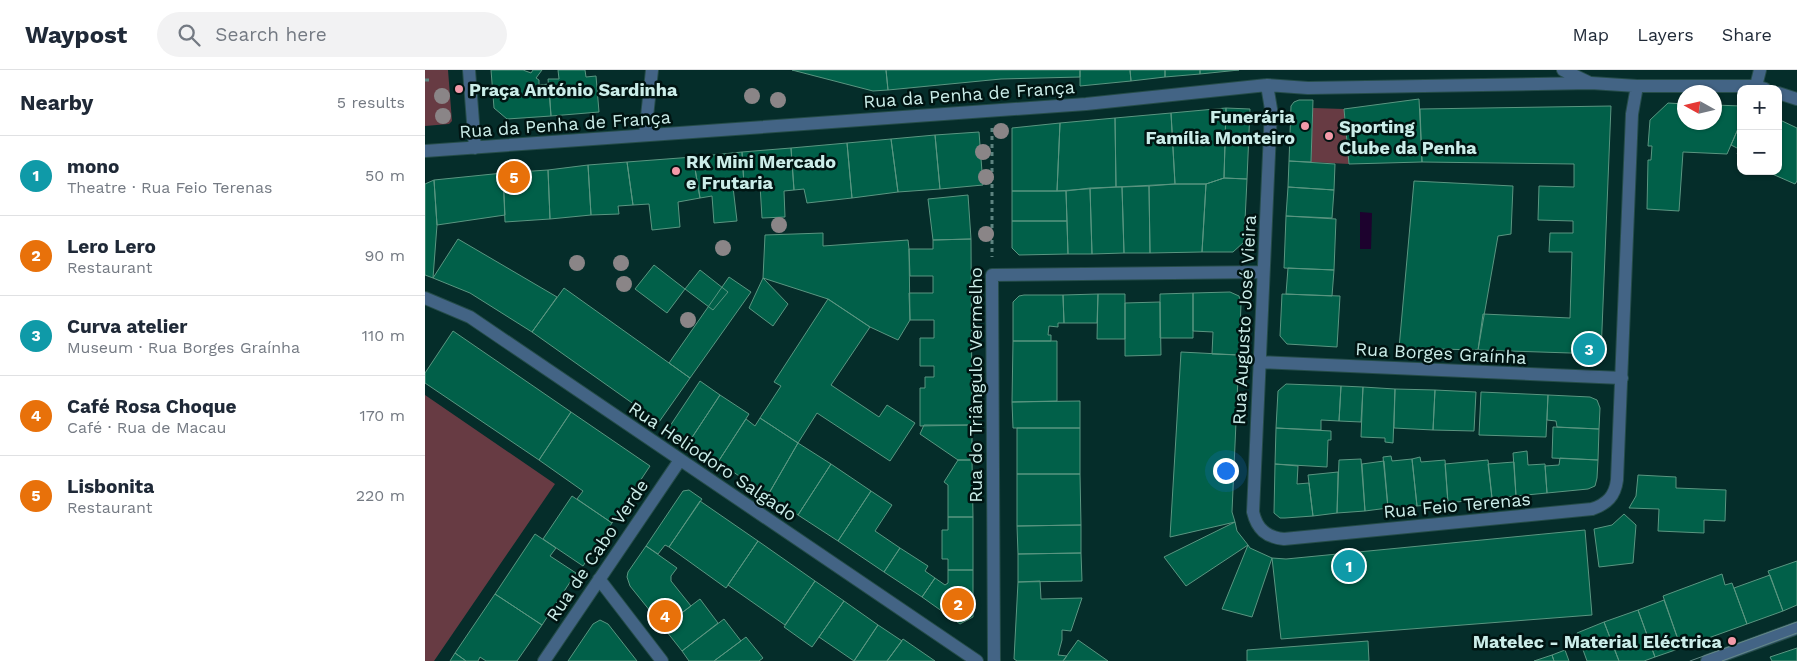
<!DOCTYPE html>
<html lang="en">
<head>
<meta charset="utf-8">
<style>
	body { margin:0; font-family:"Work Sans",sans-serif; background:#f2f2f3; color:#1f2937 }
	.controls { position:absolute; right:15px; top:15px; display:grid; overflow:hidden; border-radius:10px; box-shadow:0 1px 4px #0004 }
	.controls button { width:45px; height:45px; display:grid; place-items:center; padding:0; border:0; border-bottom:1px solid #e0e1e3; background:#fff; color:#1f2937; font:25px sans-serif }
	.compass { position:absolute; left:1252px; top:15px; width:45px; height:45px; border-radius:50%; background:#fff; box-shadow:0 1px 4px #0004; rotate:278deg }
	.you { position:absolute; left:800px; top:400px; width:18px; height:18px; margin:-12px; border:4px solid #fff; border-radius:50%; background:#1a73e8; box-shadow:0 0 0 8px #1a73e833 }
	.badge { display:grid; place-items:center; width:32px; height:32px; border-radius:50%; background:#1a73e8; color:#fff; font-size:16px; font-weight:700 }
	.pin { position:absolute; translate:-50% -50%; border:2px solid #fff; box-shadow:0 1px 5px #0006 }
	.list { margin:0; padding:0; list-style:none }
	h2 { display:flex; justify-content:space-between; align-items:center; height:65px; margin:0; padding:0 20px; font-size:21px }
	h2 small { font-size:16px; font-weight:400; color:#747a83 }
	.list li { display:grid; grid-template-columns:32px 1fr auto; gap:15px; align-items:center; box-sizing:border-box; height:80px; padding:0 20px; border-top:1px solid #e0e1e3 }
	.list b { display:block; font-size:19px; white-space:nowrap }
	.list p { margin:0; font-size:16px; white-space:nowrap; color:#747a83 }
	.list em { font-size:16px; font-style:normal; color:#747a83 }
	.icon { flex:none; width:28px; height:28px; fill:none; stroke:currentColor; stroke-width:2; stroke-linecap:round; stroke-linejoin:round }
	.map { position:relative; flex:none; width:1372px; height:591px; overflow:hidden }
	header { display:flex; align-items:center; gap:30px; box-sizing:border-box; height:70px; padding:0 25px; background:#fff; border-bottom:1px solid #e0e1e3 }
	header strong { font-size:24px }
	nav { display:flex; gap:28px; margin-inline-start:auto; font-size:18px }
	.search { width:350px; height:45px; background:#f2f2f3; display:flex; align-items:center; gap:12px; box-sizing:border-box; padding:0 18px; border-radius:28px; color:#747a83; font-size:19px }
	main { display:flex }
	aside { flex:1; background:#fff }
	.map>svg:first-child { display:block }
</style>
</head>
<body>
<header>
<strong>Waypost</strong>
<div class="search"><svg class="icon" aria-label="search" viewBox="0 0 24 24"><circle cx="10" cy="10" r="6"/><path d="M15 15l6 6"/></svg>Search here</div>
<nav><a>Map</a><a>Layers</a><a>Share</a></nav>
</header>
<main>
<aside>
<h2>Nearby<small>5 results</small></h2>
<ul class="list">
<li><span class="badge" style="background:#0f9aa8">1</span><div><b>mono</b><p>Theatre · Rua Feio Terenas</p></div><em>50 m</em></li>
<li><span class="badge" style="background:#e8710a">2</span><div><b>Lero Lero</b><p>Restaurant</p></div><em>90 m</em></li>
<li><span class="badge" style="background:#0f9aa8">3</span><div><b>Curva atelier</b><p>Museum · Rua Borges Graínha</p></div><em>110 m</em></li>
<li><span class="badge" style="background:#e8710a">4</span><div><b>Café Rosa Choque</b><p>Café · Rua de Macau</p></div><em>170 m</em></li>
<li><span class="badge" style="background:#e8710a">5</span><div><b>Lisbonita</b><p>Restaurant</p></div><em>220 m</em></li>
</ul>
</aside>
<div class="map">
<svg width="1372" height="591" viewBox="0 0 1372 591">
	<rect width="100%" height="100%" fill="#052d2a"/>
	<path fill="#673b43" d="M0 0H23L27 51 24 54 0 56Z
		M888 38 919 39 924 94 886 92Z
		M0 325 130 414 9 591H0Z"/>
	<path fill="#1d022e" d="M935 142 947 143 946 179H935Z"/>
	<path fill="#016049" stroke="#5a9681" d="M66 0H98L106 3 108 0H117L111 8 114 10V15L124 14 126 46 82 49 69 38Z
		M133 0H160L161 7 171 6 174 42 126 46 123 9H134Z
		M367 0H461L463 20 448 21Z
		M461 0H655V7L576 9 463 20Z
		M655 0H705L706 11 655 16Z
		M705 0H740V7L706 11Z
		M740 0H775V4L740 7Z
		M775 0H814L775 4Z
		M994 29 997 92 924 94 919 39Z
		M874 30H888L886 92 864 91 866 36 869 32Z
		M1243 33 1260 34V52H1290V35L1316 36V52L1302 84 1258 82 1254 141 1222 139 1223 90H1226L1227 76H1223L1225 50Z
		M1186 36 1176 284 1053 280 1058 244 1145 248 1147 182H1124L1125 163H1148V151L1113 150 1114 116 1149 117V94L997 92 995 39Z
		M801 38 825 39 822 109 799 108Z
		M801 38 799 108 781 114H750L746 43Z
		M746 43 750 114 691 117 690 48Z
		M690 48 691 117 632 121 635 53Z
		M1353 49 1372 58V111L1370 114 1345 103 1353 101Z
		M1316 52V86L1312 84 1314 79 1306 75Z
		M635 53 632 121H587V58Z
		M554 62 558 115 515 119 510 65Z
		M510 65 515 119 473 122 466 69Z
		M466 69 473 122 427 128 422 73Z
		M422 73 427 128 382 133 379 119 369 120 366 78Z
		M366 78 369 120 359 121 360 147 337 148 335 115H319L317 82Z
		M317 82 319 115 308 117 312 151 289 153 287 126 275 128 268 87Z
		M268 87 275 128 253 132 255 157 227 160 224 134 208 135 202 92Z
		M864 91 910 94 909 120 863 117Z
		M202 92 208 135 193 136 194 144 166 145 163 95Z
		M163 95 166 145 125 149 123 100Z
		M123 100 125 149 80 152 78 103Z
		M78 103 80 145 12 155 9 110Z
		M799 108 822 109 819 172 808 182H777L781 114Z
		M9 110 12 155 8 208 0 205V114Z
		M989 111 1088 116 1086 164 1073 166 1053 280 974 278Z
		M750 114H781L777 182 725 183 724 116Z
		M724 116 725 183H699L697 117Z
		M691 117H697L699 183 667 184 665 118Z
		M863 117 909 120 907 148 861 146Z
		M665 118 667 184H643L641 121Z
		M587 121H641L642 151H587Z
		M543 125 546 169 508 170 503 129Z
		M861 146 911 149 909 200 859 198Z
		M587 151H642L643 184 594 185 587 178Z
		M398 163V176L483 170 484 179 485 250 473 270 445 257 403 229 338 208 340 165Z
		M33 169 132 227 107 262 45 223 8 208Z
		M546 169 547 355 495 356V318H500V307H509V296H495V268H509V250H485L484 223H508V206H485L484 179H508V170Z
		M229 195 260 219 242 243 210 219Z
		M863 198 909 200 907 226 861 224Z
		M275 200 303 222 288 240 260 219Z
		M304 207 326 222 265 308 244 293Z
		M338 208 363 234 348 256 324 238Z
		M139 218 265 308 234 352 107 262Z
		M805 222 814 226 816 234 814 285 787 284 788 262 768 261V223Z
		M768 223V268H735V224Z
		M673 224 672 253H639L638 225Z
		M673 224H700V269H672Z
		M857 224 915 226 912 277 862 274 855 266Z
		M599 225H638L639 253H633V257L624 256 623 265H626V271H588V232L594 226Z
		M403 229 445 257 406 315 454 347 462 335 490 353 465 391 392 343 373 373 335 348 356 316 349 312Z
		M735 232 736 285 700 286V233Z
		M28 261 146 342 114 390 0 313V303Z
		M588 271H632V331L587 332Z
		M756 282 814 285 807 442 810 452 745 467Z
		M275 311 295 325 264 372 243 359Z
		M861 314 916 316 914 351 896 350V360L851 358 853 321Z
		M916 316 938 317 936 352 914 351Z
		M938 317 970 319 968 373 960 372V368L936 367Z
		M970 319 1010 320 1008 360 969 358Z
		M1010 320 1051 322 1049 361 1008 360Z
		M1056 322 1123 325 1121 367 1054 365Z
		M295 325 324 344 293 392 264 372Z
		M1123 325 1165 327 1172 330 1175 338 1174 359 1132 357 1131 351 1122 350Z
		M655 331V358H588L587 332Z
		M146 342 225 396 187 453 152 429 158 421 114 390Z
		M335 348 373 373 343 425 293 392 321 349 330 356Z
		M499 355H547V390H533L495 364Z
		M1128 357 1174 359 1173 390 1127 388Z
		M592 358H655V404H592Z
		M851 358 906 361V370H903L902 397 850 394Z
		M373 373 406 394 373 445 343 425Z
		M1102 381 1103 395 1120 394 1122 423 1091 426 1088 383Z
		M966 386 967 391 987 389 992 436 963 438 958 387Z
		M995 387 996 392 1020 390 1023 433 992 436 987 389Z
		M1135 388 1173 390 1172 408 1170 416 1163 419 1122 423 1120 396 1134 395Z
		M936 389 940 441 912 443 914 390Z
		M533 390H547L548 447H523V415L519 412Z
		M1063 390 1067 428 1023 433 1020 394Z
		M959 391 963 438 940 441 937 394Z
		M1089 392 1091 426 1067 428 1063 394Z
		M406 394 446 421 413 471 373 445Z
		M850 394 873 396 872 414 884 413 888 446 860 448H855L849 443Z
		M913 402 912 443 888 446 883 405Z
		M592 404H655L656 455 592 456Z
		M1213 405 1251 407V418L1301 420 1300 451 1279 450V463L1233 461 1234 439 1204 438 1211 426Z
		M264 420 277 429 244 477 240 475 233 484 221 476 258 421Z
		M446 421 467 435 450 461 475 478 459 502 413 471Z
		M147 426 187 453 158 496 118 469Z
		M275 431 333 471 301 518 244 477Z
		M1199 444 1211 455 1208 493 1174 497 1169 459 1187 455Z
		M523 447H548V500H523V489H517V460H523Z
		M810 452 812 461 823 475 761 516 739 487Z
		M656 455V483L593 484 592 456Z
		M1160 460 1167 545 856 569 847 488 861 489Z
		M110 464 131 478 125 486 151 503 117 555 70 524Z
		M333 471 390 511 360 555 303 515Z
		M823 475 825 478 847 488 827 547 797 539Z
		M221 476 252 498 246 506V511L266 536 238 557 205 516 202 507 203 502Z
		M475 478 503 496 500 501 510 508 497 527 459 502Z
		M656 483 657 511 593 512V484Z
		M1372 491V535L1358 541 1343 501Z
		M523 500H548V547L535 554 497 527 510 508 520 515 523 513Z
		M1297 504 1300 515 1307 513 1322 554 1256 578 1238 526Z
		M1345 505 1358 541 1322 554 1309 518Z
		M390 511 419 531 387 577 359 557Z
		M615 511 616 529 657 528 646 561 637 560V570L633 585 642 586 638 591H592L589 589 593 512Z
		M70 524 117 555 92 591H61L55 587 53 591H41L30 583Z
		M275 529 293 553 257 581 238 557Z
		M1239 530 1256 578 1230 587 1213 540Z
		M419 531 453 555 429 591 394 567Z
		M1213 540 1230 587 1219 591H1194L1179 552Z
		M299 549 316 571 289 591H264L257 581Z
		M175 550 183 554 212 591H143L168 554Z
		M1179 552 1194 591H1162L1152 563Z
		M453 555 477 571 462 591H429Z
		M321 567 338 588 334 591H289Z
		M478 569 510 591H462Z
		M653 570 683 591H638Z
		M943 571 944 591H822V580Z
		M1372 578V591H1347L1345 587Z
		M1140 580 1144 591H1129L1127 585Z
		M30 583 41 591H25Z
		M1127 585 1129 591H1109Z"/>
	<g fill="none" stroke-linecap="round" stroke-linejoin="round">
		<g stroke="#254c49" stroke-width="14">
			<path id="pedestrian" d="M220 65 227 0"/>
		</g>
		<g stroke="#254c49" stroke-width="14">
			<path id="minor" d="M44 0 50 78
				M1138 0 1163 12
				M842 15 846 39 828 442C832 459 841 467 859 469L1167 439C1182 434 1190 426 1192 410L1207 44 1212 16
				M1331 16 1335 0
				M1353 23 1372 29
				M0 81 661 34 842 15 883 18 1166 13 1212 16H1331L1340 19
				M0 228 45 247 552 591
				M834 292 1197 308
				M174 509 237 591
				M119 591 255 390
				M569 591 567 205 838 202
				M1282 591 1372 558"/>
		</g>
		<path stroke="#5e8480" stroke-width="3" stroke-dasharray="4 4" stroke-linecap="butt" d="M0 10H5
			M567 58V187"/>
		<use href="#pedestrian" stroke="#436485" stroke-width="12"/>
		<use href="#minor" stroke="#436485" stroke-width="12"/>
		<path stroke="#648986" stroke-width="1" d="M1265 591 1372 552
			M1297 591 1372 563"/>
	</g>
	<g fill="#8a8587">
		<circle cx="17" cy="26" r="8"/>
		<circle cx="327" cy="26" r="8"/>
		<circle cx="353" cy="30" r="8"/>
		<circle cx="18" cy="46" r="8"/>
		<circle cx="576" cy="61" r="8"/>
		<circle cx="558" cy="82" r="8"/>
		<circle cx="561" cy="107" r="8"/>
		<circle cx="354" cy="155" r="8"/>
		<circle cx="561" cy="164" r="8"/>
		<circle cx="298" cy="178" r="8"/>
		<circle cx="152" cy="193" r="8"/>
		<circle cx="196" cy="193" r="8"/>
		<circle cx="199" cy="214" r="8"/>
		<circle cx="263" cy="250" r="8"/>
	</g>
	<g fill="#f39aa9" stroke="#001412" stroke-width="2">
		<circle cx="34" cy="19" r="5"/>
		<circle cx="880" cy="56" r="5"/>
		<circle cx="904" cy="66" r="5"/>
		<circle cx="251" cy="101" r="5"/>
		<circle cx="1307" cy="571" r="5"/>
	</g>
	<g text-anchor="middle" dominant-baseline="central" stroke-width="5" stroke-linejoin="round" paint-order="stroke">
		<g font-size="18" font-weight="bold" fill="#cbede9" stroke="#001412" text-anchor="start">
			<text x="44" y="19">Praça António Sardinha</text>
			<text x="870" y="46" text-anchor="end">Funerária<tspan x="870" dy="21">Família Monteiro</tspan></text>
			<text x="914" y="56">Sporting<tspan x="914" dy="21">Clube da Penha</tspan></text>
			<text x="261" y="91">RK Mini Mercado<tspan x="261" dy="21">e Frutaria</tspan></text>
			<text x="1297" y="571" text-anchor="end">Matelec - Material Eléctrica</text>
		</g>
		<g font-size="18" fill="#cbede9" stroke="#001412">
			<text transform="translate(544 24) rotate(-4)">Rua da Penha de França</text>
			<text transform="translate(140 54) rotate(-4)">Rua da Penha de França</text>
			<text transform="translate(819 250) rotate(-87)">Rua Augusto José Vieira</text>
			<text transform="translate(1016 283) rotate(3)">Rua Borges Graínha</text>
			<text transform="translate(550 315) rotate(-90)">Rua do Triângulo Vermelho</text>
			<text transform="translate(288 391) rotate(34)">Rua Heliodoro Salgado</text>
			<text transform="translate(1032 435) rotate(-5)">Rua Feio Terenas</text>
			<text transform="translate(172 480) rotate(-56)">Rua de Cabo Verde</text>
		</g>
	</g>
</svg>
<div class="controls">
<button>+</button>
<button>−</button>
</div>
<svg class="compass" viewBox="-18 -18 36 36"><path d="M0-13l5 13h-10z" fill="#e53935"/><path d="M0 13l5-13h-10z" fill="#747a83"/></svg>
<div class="you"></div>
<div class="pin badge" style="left:924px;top:496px;background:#0f9aa8">1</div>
<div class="pin badge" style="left:533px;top:534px;background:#e8710a">2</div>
<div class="pin badge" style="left:1164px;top:279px;background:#0f9aa8">3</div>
<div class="pin badge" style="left:240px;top:546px;background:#e8710a">4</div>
<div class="pin badge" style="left:89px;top:107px;background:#e8710a">5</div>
</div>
</main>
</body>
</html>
